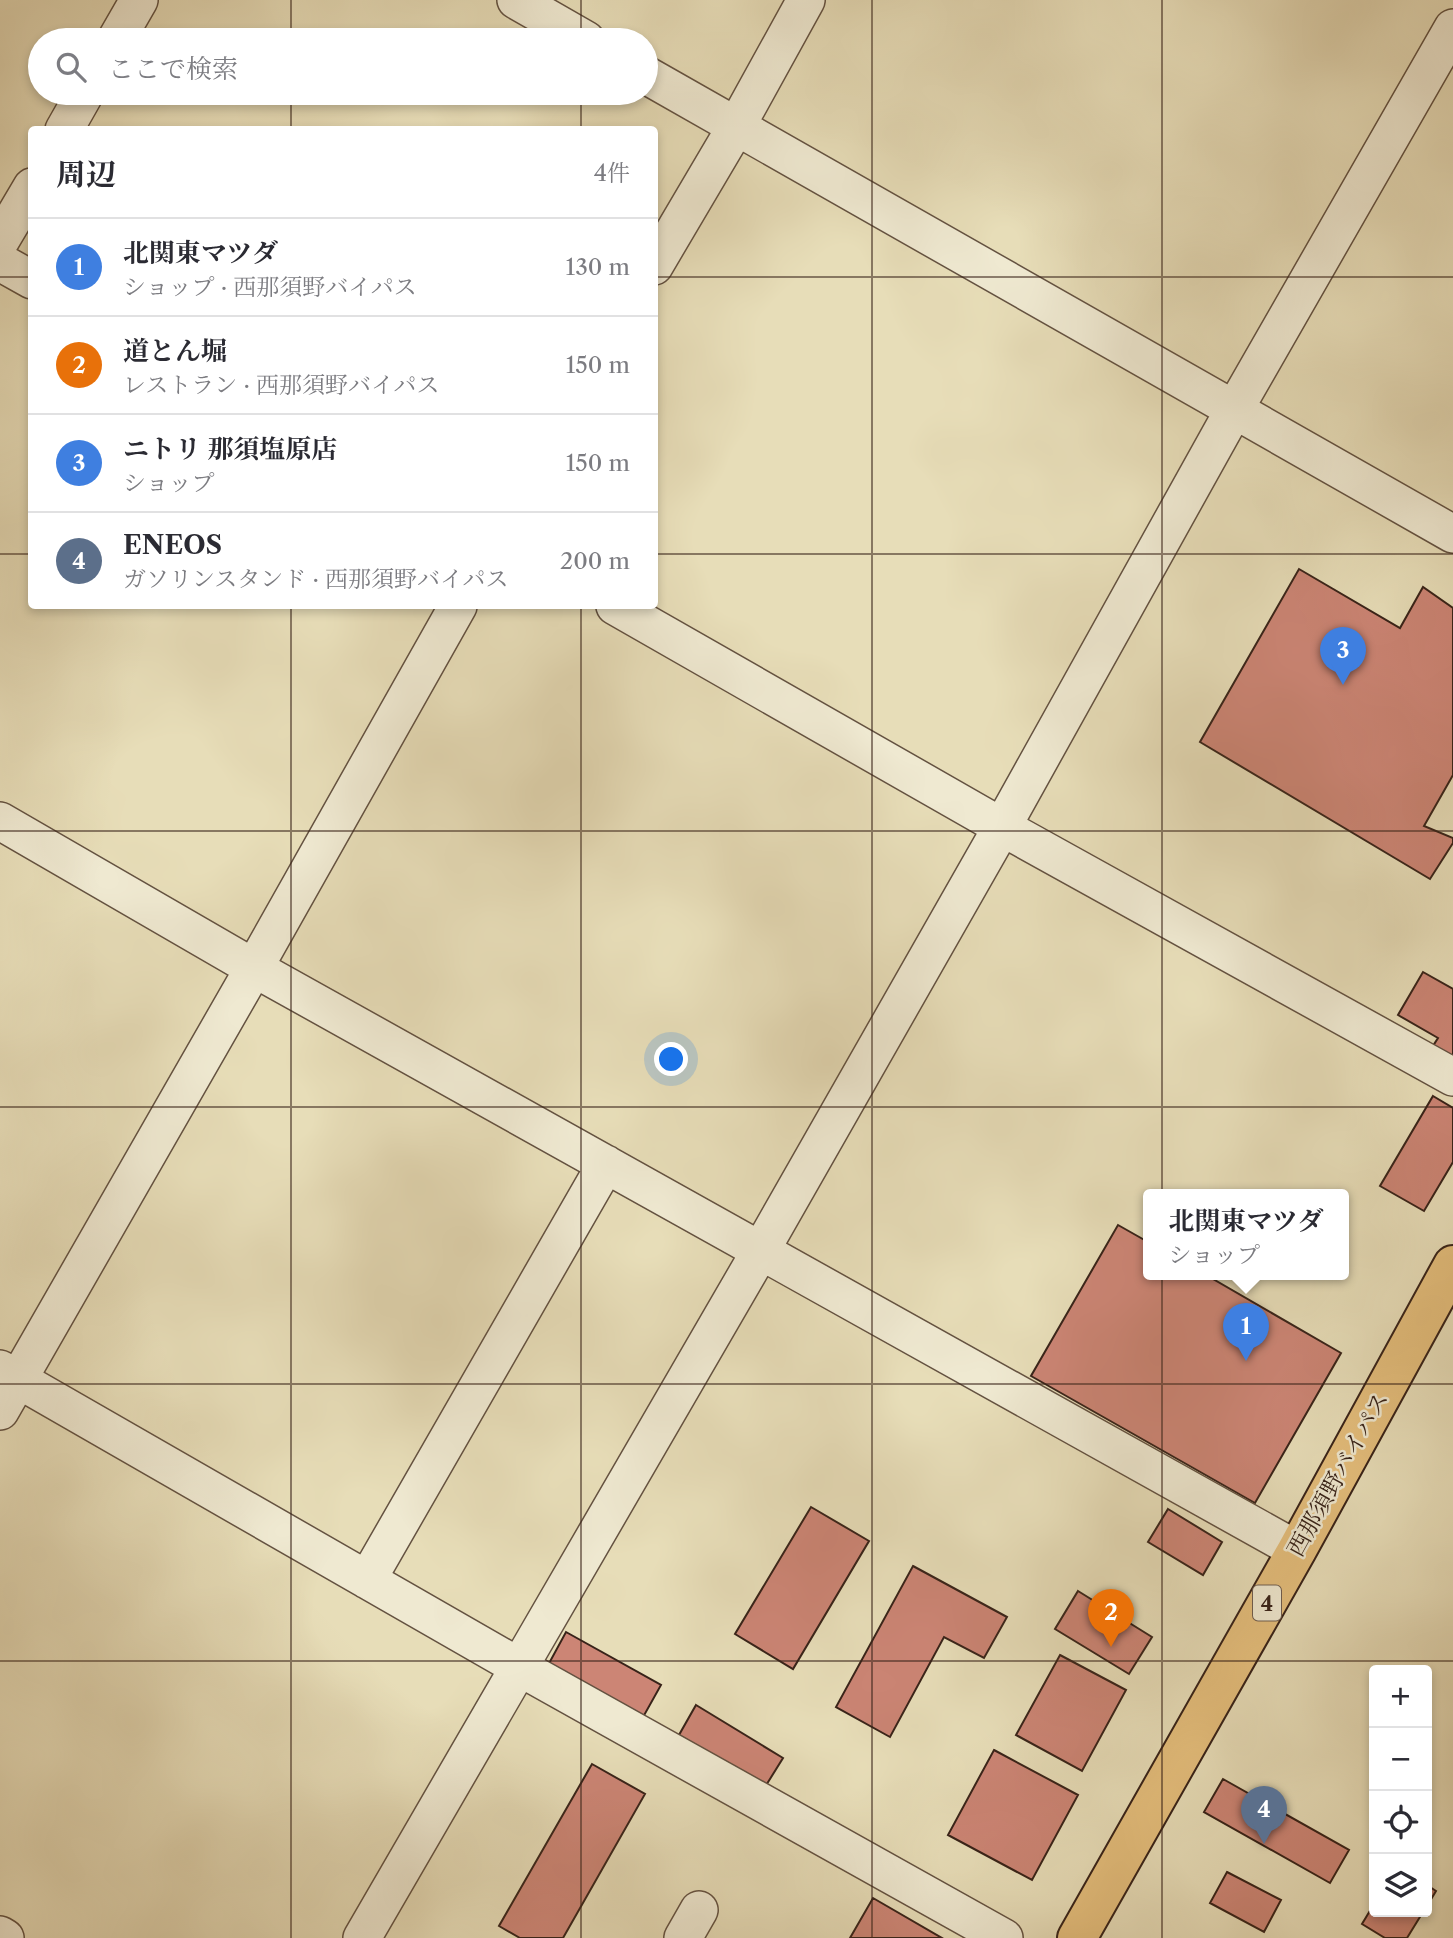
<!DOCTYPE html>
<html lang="ja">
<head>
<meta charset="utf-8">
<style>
	body { margin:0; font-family:"Libre Caslon Text","Noto Serif JP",serif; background:#f7f7f7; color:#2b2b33 }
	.controls { position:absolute; right:21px; bottom:21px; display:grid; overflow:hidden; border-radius:7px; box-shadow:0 4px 10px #0003 }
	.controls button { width:63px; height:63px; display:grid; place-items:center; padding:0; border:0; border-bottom:2px solid #e1e1e2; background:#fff; color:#2b2b33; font:35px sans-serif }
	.you { position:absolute; left:672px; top:1060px; width:24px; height:24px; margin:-18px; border:5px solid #fff; border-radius:50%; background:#1a73e8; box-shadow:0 0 0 10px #1a73e833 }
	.badge { display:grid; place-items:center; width:46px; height:46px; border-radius:50%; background:#8f2418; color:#fff; font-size:23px; font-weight:700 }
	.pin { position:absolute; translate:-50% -58px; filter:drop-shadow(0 2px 4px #0008) }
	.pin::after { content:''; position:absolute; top:37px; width:24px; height:21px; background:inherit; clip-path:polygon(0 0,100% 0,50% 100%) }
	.popup { position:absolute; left:1143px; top:1189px; width:206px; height:91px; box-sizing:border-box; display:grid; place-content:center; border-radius:7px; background:#fff; filter:drop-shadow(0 2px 5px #0005); font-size:23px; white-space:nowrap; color:#7c7c81 }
	.popup b { font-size:26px; color:#2b2b33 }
	.popup::after { content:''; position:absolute; left:50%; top:100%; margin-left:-14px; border:14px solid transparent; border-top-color:#fff }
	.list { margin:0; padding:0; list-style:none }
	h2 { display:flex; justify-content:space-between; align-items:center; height:91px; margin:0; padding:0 28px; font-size:30px }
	h2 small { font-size:23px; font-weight:400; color:#7c7c81 }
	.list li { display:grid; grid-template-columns:46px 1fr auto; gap:21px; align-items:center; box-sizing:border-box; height:98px; padding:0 28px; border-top:2px solid #e1e1e2 }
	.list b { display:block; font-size:26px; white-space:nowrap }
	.list p { margin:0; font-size:23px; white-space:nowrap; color:#7c7c81 }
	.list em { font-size:23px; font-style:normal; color:#7c7c81 }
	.icon { flex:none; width:38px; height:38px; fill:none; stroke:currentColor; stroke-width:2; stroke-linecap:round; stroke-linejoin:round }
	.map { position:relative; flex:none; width:1453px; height:1938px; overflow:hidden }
	.search { position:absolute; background:#fff; box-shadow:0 4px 10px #0003; left:28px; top:28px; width:630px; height:77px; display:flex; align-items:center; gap:18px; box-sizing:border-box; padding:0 24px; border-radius:38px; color:#7c7c81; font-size:26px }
	.panel { position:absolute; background:#fff; box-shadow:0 4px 10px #0003; left:28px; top:126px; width:630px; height:483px; border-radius:7px }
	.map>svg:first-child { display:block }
</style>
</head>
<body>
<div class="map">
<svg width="1453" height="1938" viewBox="0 0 1453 1938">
	<rect width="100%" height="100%" fill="#e7ddb8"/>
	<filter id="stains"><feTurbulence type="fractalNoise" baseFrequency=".00286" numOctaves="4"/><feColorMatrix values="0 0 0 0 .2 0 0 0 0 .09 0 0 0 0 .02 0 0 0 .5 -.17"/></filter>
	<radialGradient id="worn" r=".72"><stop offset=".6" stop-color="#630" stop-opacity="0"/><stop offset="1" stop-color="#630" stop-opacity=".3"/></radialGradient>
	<path fill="#cc8575" stroke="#382319" stroke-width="2" d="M1299 569 1400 628 1423 587 1453 608V775L1424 826 1453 838V843L1430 879 1200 742Z
		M1423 972 1453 989V1061L1431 1049 1438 1038 1398 1015Z
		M1433 1096 1453 1108V1162L1424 1211 1380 1186Z
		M1118 1225 1148 1242V1275H1206L1341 1353 1255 1503 1031 1376Z
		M811 1507 869 1541 793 1669 735 1634Z
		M1168 1509 1222 1542 1203 1575 1148 1542Z
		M913 1566 1007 1617 984 1658 944 1637 890 1737 836 1707Z
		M1078 1591 1152 1637 1129 1674 1055 1629Z
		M566 1632 661 1685 642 1719 547 1667Z
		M1060 1655 1126 1690 1082 1771 1016 1735Z
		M696 1705 783 1758 765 1787 679 1735Z
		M994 1750 1078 1795 1032 1880 948 1835Z
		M592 1764 645 1794 563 1938H520L499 1926Z
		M1223 1779 1349 1850 1330 1883 1204 1812Z
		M1227 1872 1281 1900 1264 1932 1210 1903Z
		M1427 1885 1436 1891 1427 1906Z
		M873 1898 942 1938H850Z
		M1374 1904V1912H1423L1407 1938H1385L1362 1924Z"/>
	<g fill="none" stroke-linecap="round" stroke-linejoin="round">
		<g stroke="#645241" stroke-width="40">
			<path id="minor" d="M516 0 586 40
				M116 40 139 0
				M646 75 1453 534
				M64 130 85 93
				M0 241 32 187
				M0 262 32 280
				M654 266 736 127 806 0
				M615 606 1002 827 1453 1077
				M0 821 254 968 1297 1550
				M0 1369 519 1667 1004 1938
				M0 1411 254 968 458 606
				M367 1580 606 1164
				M0 1935 5 1938
				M362 1938 761 1250 1002 827 1234 410 1453 28
				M683 1938 699 1910"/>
		</g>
		<g stroke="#382319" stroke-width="42">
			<path id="highway" d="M1077 1938 1297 1550 1453 1265"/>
		</g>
		<use href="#minor" stroke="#efe9d1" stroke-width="37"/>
		<use href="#highway" stroke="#e4be7c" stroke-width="38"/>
	</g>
	<path fill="none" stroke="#382319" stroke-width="2" stroke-opacity="0.55" d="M291 0V40M581 0V40M872 0V1938M1162 0V1938M291 93V130M581 93V130M0 277H32M654 277H1453M0 554H32M654 554H1453M291 606V1938M581 606V1938M0 831H1453M0 1107H1453M0 1384H1453M0 1661H1453"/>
	<g text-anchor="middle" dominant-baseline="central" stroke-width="5" stroke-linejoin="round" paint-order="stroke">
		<rect fill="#efe9d1" stroke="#6f5e50" stroke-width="2" x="1253" y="1585.5" width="28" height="35" rx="5"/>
		<g font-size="21" font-weight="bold" fill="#382319">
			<text x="1267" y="1603">4</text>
		</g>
		<g font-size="23" fill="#382319" stroke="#efe9d1">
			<text transform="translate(1338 1474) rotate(-61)">西那須野バイパス</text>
		</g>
	</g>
	<rect width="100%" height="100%" filter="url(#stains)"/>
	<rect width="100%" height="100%" fill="url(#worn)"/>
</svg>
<div class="controls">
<button>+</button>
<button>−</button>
<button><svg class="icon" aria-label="locate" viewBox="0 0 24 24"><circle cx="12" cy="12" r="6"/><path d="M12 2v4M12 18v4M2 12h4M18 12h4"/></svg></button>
<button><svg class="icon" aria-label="layers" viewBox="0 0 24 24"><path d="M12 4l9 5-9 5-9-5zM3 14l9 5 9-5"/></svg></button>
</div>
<div class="you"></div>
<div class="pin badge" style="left:1246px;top:1361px;background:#3f7fe0">1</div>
<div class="popup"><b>北関東マツダ</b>ショップ</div>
<div class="pin badge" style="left:1111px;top:1647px;background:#e8710a">2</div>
<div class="pin badge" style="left:1343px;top:685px;background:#3f7fe0">3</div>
<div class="pin badge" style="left:1264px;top:1844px;background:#5c6f8a">4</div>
<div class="search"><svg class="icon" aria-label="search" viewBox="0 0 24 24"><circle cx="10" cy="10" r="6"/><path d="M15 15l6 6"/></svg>ここで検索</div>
<section class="panel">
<h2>周辺<small>4件</small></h2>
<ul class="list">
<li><span class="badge" style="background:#3f7fe0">1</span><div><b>北関東マツダ</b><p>ショップ · 西那須野バイパス</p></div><em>130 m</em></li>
<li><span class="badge" style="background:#e8710a">2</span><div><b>道とん堀</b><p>レストラン · 西那須野バイパス</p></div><em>150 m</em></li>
<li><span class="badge" style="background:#3f7fe0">3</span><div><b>ニトリ 那須塩原店</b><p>ショップ</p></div><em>150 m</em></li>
<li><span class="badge" style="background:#5c6f8a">4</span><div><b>ENEOS</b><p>ガソリンスタンド · 西那須野バイパス</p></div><em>200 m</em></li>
</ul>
</section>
</div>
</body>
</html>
